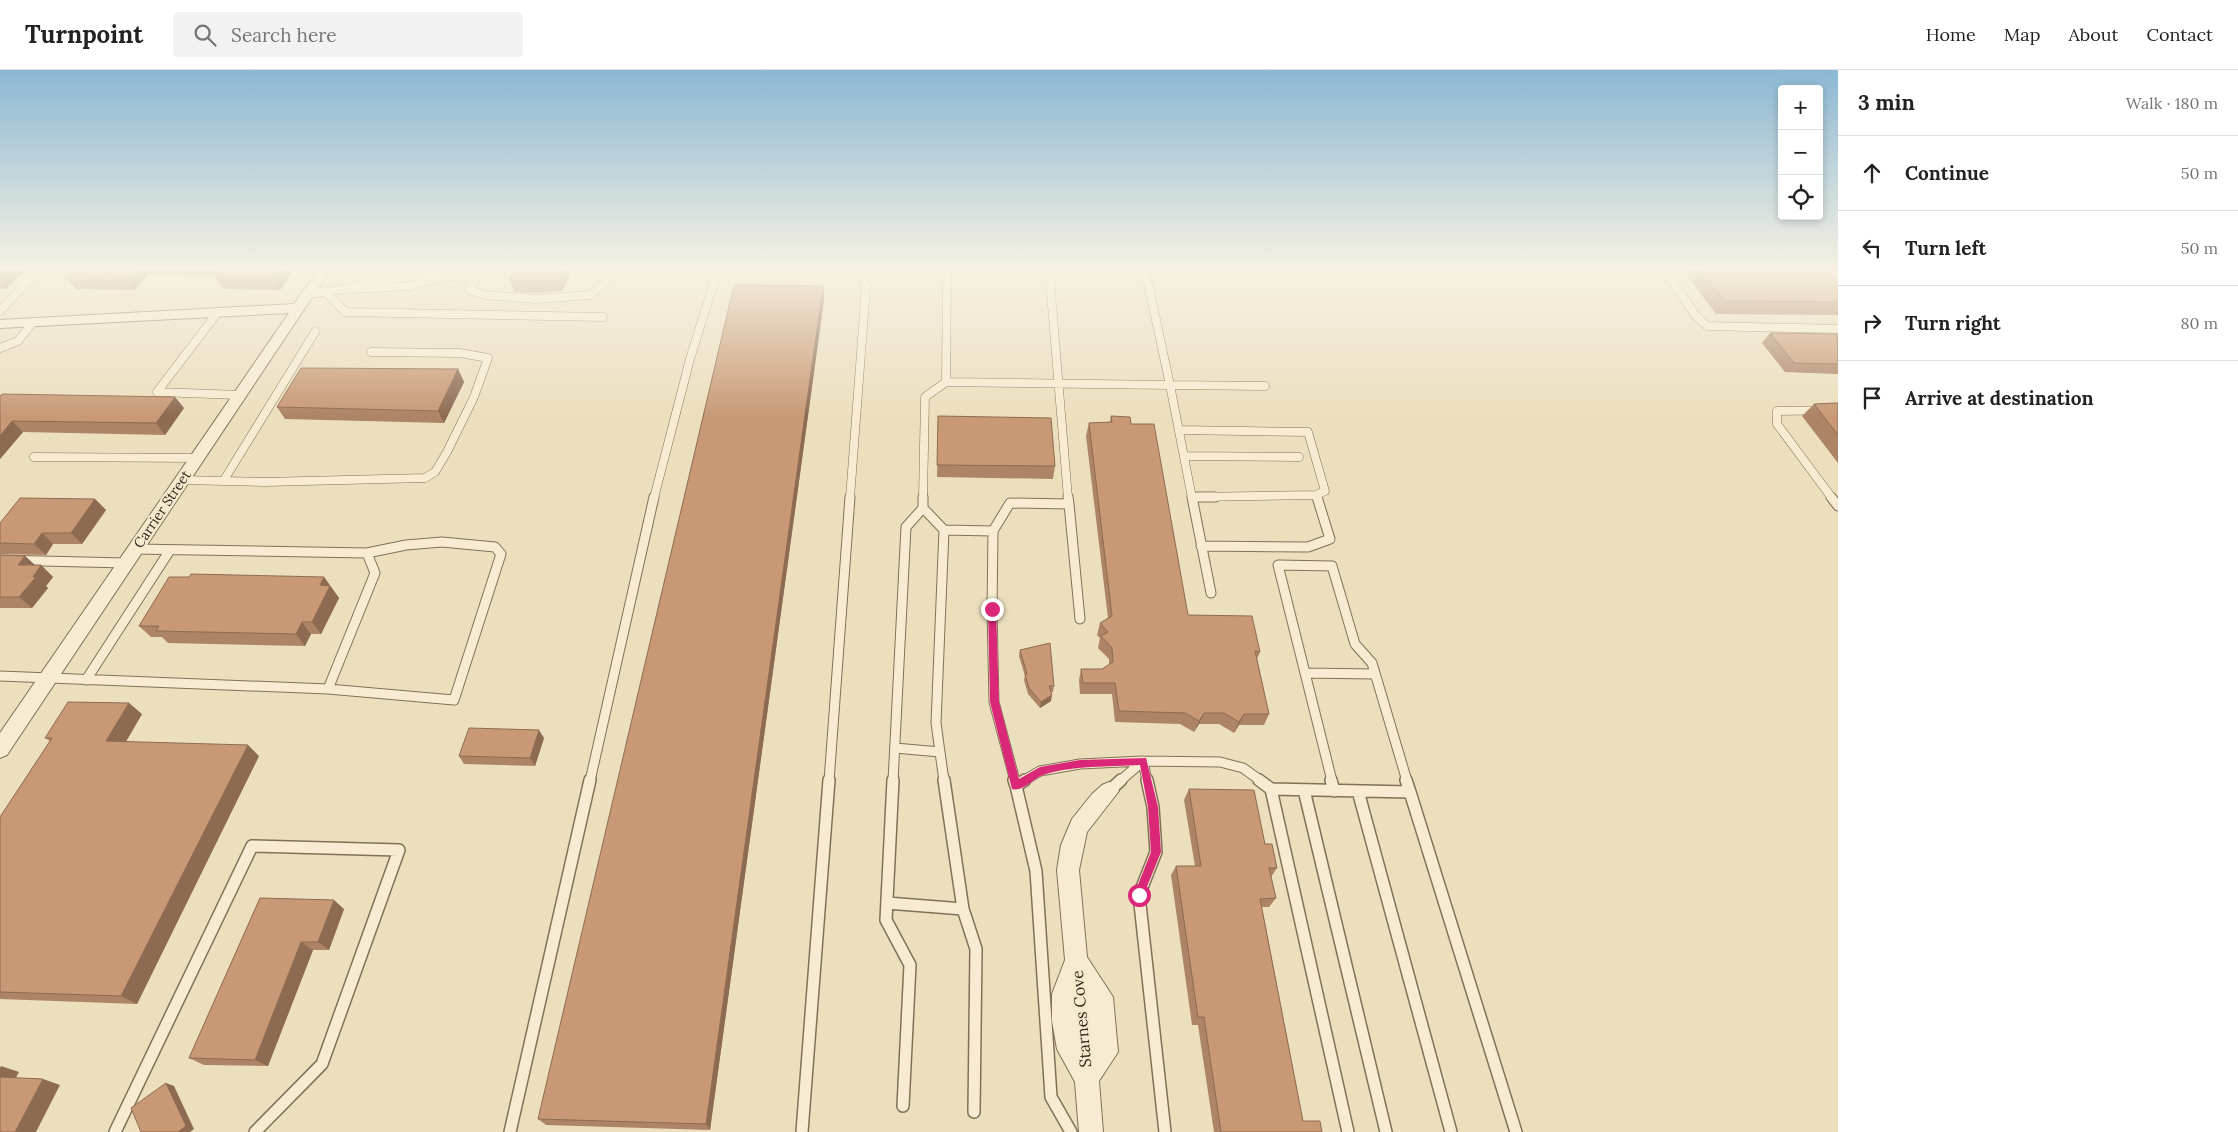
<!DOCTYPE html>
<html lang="en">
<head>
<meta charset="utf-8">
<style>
	body { margin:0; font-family:Lora,serif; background:#f2f2f2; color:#222 }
	.controls { position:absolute; right:15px; top:15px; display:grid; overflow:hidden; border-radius:5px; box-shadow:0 2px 8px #0003 }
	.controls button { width:45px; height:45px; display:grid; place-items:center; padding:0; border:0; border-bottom:1px solid #e0e0e0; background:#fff; color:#222; font:25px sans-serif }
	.stop { position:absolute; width:15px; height:15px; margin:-11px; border:4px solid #db2777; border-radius:50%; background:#fff }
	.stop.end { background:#db2777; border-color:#fff; box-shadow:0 1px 5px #0008 }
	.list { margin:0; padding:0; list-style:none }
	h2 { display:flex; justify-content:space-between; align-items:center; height:65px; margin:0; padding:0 20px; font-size:21px }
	h2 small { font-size:16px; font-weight:400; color:#767676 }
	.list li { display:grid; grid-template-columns:32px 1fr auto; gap:15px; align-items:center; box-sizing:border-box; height:75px; padding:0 20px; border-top:1px solid #e0e0e0 }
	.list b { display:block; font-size:19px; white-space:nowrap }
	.list em { font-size:16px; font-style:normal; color:#767676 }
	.icon { flex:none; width:28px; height:28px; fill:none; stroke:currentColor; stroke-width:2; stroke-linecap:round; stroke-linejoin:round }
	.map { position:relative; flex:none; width:1838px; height:1062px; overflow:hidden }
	header { display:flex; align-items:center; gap:30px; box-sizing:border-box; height:70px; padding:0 25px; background:#fff; border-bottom:1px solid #e0e0e0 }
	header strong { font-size:24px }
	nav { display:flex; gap:28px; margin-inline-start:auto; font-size:18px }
	.search { width:350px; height:45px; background:#f2f2f2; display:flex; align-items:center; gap:12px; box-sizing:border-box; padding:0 18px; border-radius:5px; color:#767676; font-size:19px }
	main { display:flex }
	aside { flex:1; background:#fff }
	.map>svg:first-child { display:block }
</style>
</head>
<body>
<header>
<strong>Turnpoint</strong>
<div class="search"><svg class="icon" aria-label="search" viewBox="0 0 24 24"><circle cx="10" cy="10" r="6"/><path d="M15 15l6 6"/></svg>Search here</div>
<nav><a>Home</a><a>Map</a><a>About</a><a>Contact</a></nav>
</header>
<main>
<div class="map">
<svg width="1838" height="1062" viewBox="0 0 1838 1062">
	<rect width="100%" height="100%" fill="#ecdfbe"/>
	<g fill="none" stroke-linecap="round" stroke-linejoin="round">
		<g stroke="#837057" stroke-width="9">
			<path id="lane-far2" d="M348 199H379
				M481 199 469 220 485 225 536 229 590 225 607 210 614 199
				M849 199 860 205 866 217 850 428
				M947 199 946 312 1170 315 1145 199
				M1049 199 1068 428
				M1664 199 1696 246 1707 256 1838 259
				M351 219 410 216 442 207
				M325 221 345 242 603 247
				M308 224 346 219 371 211 432 204 442 207 477 205
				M0 241 39 199
				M218 242 157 322 239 325
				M0 278 18 271 33 252
				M1179 360 1308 362 1325 421 1316 425 1192 427
				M1184 386 1299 387
				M34 387 197 388
				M182 410 265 412 425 408 435 402 447 382 474 327 488 288 460 283 371 282
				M224 410 315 262
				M1316 425 1317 428
				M654 428 690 289 716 206 728 199
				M923 428 925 327 946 312
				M1192 428 1170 315 1265 316
				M1832 428 1777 354V341L1838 340"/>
		</g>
		<g stroke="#837057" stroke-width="11">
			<path id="lane-far1" d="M923 427V438L944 460 993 461
				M1192 427H1215
				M1192 427 1211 523
				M1831 427 1838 436
				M1069 434 1080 549
				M944 460 936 653 944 711
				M1201 476 1308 477 1330 469 1317 427
				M0 490 126 493
				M1305 603 1375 604
				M0 606 328 619 375 503 367 483 135 479
				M86 610 170 480
				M328 619 454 630 501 484 495 477 442 472 406 475 367 483
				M895 678 940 682
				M590 711 654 427
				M829 711 850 427
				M893 711 906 457 923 438
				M1015 711 994 632 992 539 993 461 1010 433 1069 434 1068 427
				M1023 711 1040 701 1080 694 1143 691 1147 711
				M1120 711 1143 691 1220 692 1243 698 1261 711
				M1332 711 1278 495 1332 496 1355 574 1372 593 1407 711"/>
		</g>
		<g stroke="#837057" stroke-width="14">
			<path id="lane" d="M893 710 886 850 910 895 903 1036
				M944 710 963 839 976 879 974 1042
				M1014 710 1016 716
				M1025 710 1016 716 1036 801 1051 1027 1071 1062
				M1147 710 1153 737 1156 782 1139 825 1165 1062
				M1259 710 1271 719 1410 722 1516 1062
				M1331 710 1334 721
				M1406 710 1410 722
				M1271 719 1348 1062
				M1304 720 1386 1062
				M1109 721 1121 710
				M1358 721 1451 1062
				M887 833 963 839
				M115 1062 252 776 399 780 322 994 255 1062
				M510 1062 590 710
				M802 1062 829 710"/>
		</g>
		<g stroke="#837057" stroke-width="2">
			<path id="street" d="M319 199H331L7 685 0 688V663L289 243 0 258V250L294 234Z
				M1109 712 1116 715 1119 721 1087 762 1079 800 1087 887 1113 927 1118 982 1099 1011 1103 1062H1079L1075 1012 1057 979 1052 951V924L1065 890 1057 800 1061 775 1072 749 1092 724 1102 715Z"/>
		</g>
		<use href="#lane-far2" stroke="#f7ecd1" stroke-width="8"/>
		<use href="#lane-far1" stroke="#f7ecd1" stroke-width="9"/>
		<use href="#lane" stroke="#f7ecd1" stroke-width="11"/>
		<use href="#street" fill="#f7ecd1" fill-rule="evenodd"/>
	</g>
	<path fill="#ad8465" d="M0 199H26L6 219H0Z
		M74 199H294L280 220 223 219 215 207 216 205 148 204 134 220 76 219 66 207Z
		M514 199H572L562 221 536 223 514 222 509 209Z
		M1682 199H1826L1838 212V245L1716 244Z
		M823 216 824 229 710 1060 546 1055 538 1049Z
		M1770 263 1838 265V304L1785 302 1762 273Z
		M458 299 464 312 444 353 285 349 277 337Z
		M0 326 184 338 165 365 23 362 0 389Z
		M1838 333V393L1802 346 1814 334Z
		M938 346 1055 396 1053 409 937 407Z
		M1111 346 1131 354 1188 545 1260 582 1257 589 1269 644 1264 655H1239L1234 663 1219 654H1199L1194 662 1180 654 1115 652 1112 624H1080L1079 610 1081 599H1102L1109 595V589L1098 578 1100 568 1097 565 1100 553 1108 548 1086 366 1089 353 1110 352Z
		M95 429 106 440 82 474H53L46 485 0 484V453Z
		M0 485 25 486 35 495H41L53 507 46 516 48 518 32 538H0Z
		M189 507H324L339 528 321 564H311L305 576 168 573 162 567H151L139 556Z
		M1020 580 1054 616 1053 622H1051V631L1040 638 1028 624 1024 610 1025 606 1019 586Z
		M142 644 126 671 259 686 137 934 0 929V747L50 671 45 668Z
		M544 668 535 696 464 694 459 686Z
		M1189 719 1265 774 1277 798 1271 807 1276 828 1269 837H1262L1303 1051 1322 1062H1214L1198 955H1192L1171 805 1176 796H1195L1184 730Z
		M260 828 344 839 329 880H313L268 996 204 995 189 988Z"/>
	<path fill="#8d6b52" d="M3 199H26L6 219 0 212V202Z
		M134 199H145L148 204 134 220 126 208Z
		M279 199H294L280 220 273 207Z
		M563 199H572L562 221 558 209Z
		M823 216 824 229 710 1060 706 1054Z
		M458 299 464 312 444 353 438 341Z
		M175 327 184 338 165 365 156 353Z
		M12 351 23 362 0 389V366Z
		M95 429 106 440 82 474 71 463Z
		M42 463 53 474 46 485 34 474Z
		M25 486 37 497 18 495Z
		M41 495 53 507 46 516 48 518 32 538 19 527Z
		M324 507 339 528 321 564 312 552 320 515Z
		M302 552 311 564 305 576 296 564Z
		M1052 625 1051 631 1040 638 1041 632Z
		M129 633 142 644 120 682 106 671Z
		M1204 643 1199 654 1194 662 1199 651Z
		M1244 644 1239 655 1234 663 1239 652Z
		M539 660 544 668 535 696 530 688Z
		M248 675 259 686 137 934 121 926Z
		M334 830 344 839 329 880 318 872Z
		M301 872 313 880 268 996 255 990Z
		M1 996 19 1002 13 1013 0 1009V998Z
		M43 1009 60 1015 36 1062H15Z
		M166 1013 174 1016 194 1059 190 1062H178Z"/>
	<path fill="#c99975" stroke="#8d6b52" d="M74 199H134L126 208 66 207Z
		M221 199H279L273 207H215Z
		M514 199H563L558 209 532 211 509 209Z
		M1700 199H1826L1838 212V232L1725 231Z
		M734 215 823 216 706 1054 538 1049Z
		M1770 263 1837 264 1838 294 1794 293Z
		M301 298 458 299 438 341 277 337Z
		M2 324 175 327 156 353 12 351 0 366V326Z
		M1838 333V365L1814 334Z
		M938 346 1051 348 1055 396 937 395Z
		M1111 346 1130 347 1131 354H1154L1188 545 1252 546 1260 582 1255 581 1269 644H1244L1239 652 1224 643H1204L1199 651 1185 643 1119 641 1115 613H1083L1081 599H1102L1113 592 1112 578 1101 566 1108 562 1100 553 1112 546 1089 353 1112 352Z
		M20 428 95 429 71 463H42L34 474 0 473V453Z
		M0 485 25 486 18 495H41L33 507H36L19 527H0Z
		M191 504 324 507 320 515 330 516 312 552H302L296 564 156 561 159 556H139L169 507H189Z
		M1050 573 1054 616H1049L1052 625 1041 632 1029 618 1025 605 1027 604 1020 580Z
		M68 632 129 633 106 671 248 675 121 926 0 922V747L52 668H45Z
		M469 658 539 660 530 688 459 686Z
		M1189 719 1254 720 1265 774H1272L1277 798H1269L1276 828 1260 829 1303 1051H1320L1322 1062H1221L1204 947H1198L1176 796H1201Z
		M260 828 334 830 318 872H301L255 990 189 988Z
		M0 1007 43 1009 15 1062H0Z
		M166 1013 186 1056 178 1062H141L131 1038Z"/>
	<linearGradient id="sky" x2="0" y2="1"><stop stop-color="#8bb8d4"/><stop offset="0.57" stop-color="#f6f1e2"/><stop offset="1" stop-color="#f6f1e2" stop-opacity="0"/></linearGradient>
	<rect width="1838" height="347" fill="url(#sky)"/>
	<path fill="#db2777" d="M992 536 996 539 999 632 1019 709 1040 697 1080 690 1146 688 1158 737 1161 782 1142 829 1139 830 1134 825 1151 782 1148 737 1140 695C1108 697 1073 695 1043 705 1034 708 1023 722 1012 719L990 632 988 539Z"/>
	<g text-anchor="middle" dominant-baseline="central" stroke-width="4.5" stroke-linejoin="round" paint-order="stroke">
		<g font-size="14" fill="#33281c" stroke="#f4e9cd">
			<text transform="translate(162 439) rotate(-56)">Carrier Street</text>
		</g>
		<g font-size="16" fill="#33281c" stroke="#f4e9cd">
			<text transform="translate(1081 949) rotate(-95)">Starnes Cove</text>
		</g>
	</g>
</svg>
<div class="controls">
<button>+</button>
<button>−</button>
<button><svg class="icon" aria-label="locate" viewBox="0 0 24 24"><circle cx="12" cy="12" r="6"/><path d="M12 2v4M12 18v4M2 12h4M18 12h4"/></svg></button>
</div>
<div class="stop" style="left:1139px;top:825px"></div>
<div class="stop end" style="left:992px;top:539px"></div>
</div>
<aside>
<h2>3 min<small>Walk · 180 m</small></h2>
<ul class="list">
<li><svg class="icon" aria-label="ahead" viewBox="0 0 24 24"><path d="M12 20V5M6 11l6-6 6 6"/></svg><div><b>Continue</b></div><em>50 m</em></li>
<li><svg class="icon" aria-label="left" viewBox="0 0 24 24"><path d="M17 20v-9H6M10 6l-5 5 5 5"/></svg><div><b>Turn left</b></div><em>50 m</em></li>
<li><svg class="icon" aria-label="right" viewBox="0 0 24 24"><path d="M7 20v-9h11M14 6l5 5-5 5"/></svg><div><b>Turn right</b></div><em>80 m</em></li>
<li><svg class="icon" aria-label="arrive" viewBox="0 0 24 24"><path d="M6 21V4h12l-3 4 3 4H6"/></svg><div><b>Arrive at destination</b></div></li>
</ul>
</aside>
</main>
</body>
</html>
